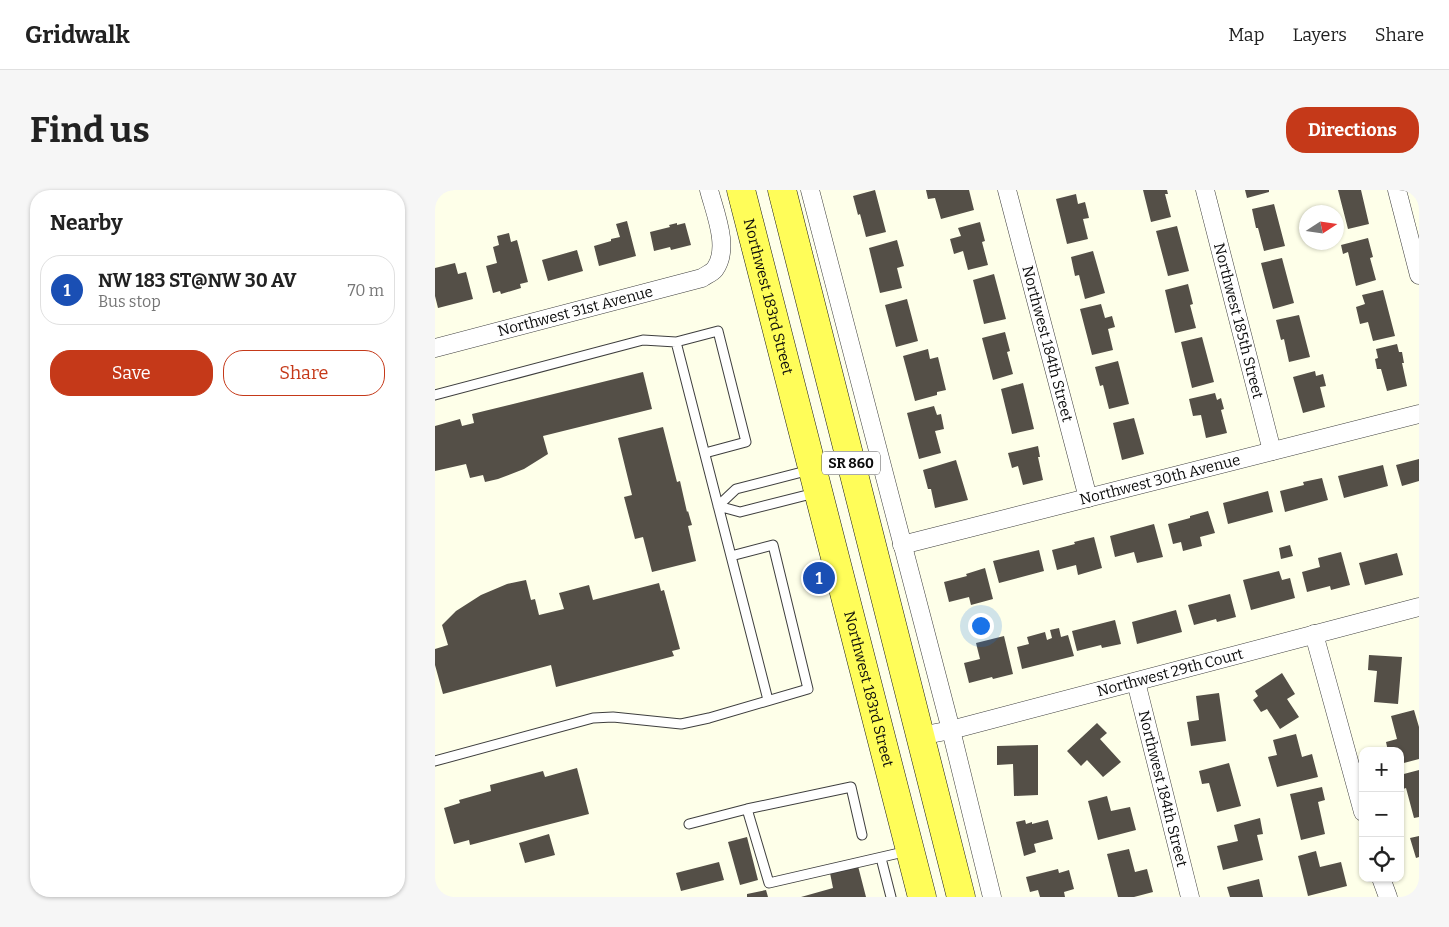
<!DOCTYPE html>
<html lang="en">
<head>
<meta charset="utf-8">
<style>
	body { margin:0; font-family:Bitter,serif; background:#f6f6f6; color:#222 }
	.controls { position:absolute; right:15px; bottom:15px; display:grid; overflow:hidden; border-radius:10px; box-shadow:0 1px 4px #0004 }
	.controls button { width:45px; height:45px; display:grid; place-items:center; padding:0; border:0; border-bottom:1px solid #e0e0e0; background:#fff; color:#222; font:25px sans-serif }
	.compass { position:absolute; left:864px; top:15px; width:45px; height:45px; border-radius:50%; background:#fff; box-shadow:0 1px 4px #0004; rotate:78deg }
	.you { position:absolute; left:545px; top:435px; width:18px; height:18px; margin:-12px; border:4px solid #fff; border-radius:50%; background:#1a73e8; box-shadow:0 0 0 8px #1a73e833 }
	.badge { display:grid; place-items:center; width:32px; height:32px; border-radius:50%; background:#c53919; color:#fff; font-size:16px; font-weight:700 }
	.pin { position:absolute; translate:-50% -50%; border:2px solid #fff; box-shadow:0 1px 5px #0006 }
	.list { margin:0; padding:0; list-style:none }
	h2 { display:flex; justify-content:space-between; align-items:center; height:65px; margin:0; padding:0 20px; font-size:21px }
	h2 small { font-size:16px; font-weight:400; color:#767676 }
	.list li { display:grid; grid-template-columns:32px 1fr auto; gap:15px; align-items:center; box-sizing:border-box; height:70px; margin:0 10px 10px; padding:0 10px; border:1px solid #e0e0e0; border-radius:20px }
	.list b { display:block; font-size:19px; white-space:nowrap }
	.list p { margin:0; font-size:16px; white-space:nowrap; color:#767676 }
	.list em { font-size:16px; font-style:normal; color:#767676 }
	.actions { display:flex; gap:10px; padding:15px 20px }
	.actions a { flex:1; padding:11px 0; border:1px solid #c53919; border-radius:20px; text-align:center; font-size:18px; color:#c53919 }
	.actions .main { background:#c53919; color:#fff }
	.icon { flex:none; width:28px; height:28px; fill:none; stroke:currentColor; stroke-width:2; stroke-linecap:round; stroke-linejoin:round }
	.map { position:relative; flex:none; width:984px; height:707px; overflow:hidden; border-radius:20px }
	header { display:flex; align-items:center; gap:30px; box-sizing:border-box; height:70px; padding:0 25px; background:#fff; border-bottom:1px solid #e0e0e0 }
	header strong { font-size:24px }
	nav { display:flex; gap:28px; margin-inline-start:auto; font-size:18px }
	.intro { display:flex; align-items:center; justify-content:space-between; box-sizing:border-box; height:120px; padding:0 30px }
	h1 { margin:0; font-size:35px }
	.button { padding:12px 22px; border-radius:20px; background:#c53919; color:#fff; font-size:18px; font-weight:700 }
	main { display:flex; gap:30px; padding:0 30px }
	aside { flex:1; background:#fff; border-radius:20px; box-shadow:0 1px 4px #0004 }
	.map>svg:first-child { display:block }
</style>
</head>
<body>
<header>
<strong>Gridwalk</strong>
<nav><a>Map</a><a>Layers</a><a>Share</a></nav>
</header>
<div class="intro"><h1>Find us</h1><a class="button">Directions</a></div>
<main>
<aside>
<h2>Nearby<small></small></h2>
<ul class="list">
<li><span class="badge" style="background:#1a4fb4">1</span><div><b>NW 183 ST@NW 30 AV</b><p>Bus stop</p></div><em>70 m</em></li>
</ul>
<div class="actions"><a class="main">Save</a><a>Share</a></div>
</aside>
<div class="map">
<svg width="984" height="707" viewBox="0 0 984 707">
	<rect width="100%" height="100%" fill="#feffe9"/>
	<path fill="#544f47" d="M440 0 451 42 431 47 425 24 423 25 418 6Z
		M491 0H534L539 20 506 29 500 8 493 9Z
		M708 0H732L733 4H730L736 27 716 32Z
		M810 0H834V2L812 8Z
		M903 0H926L934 34 913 39Z
		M641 4 643 14 650 12 654 28 648 29 653 49 632 54 621 9Z
		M839 14 850 56 829 61 823 38H821L817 19Z
		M192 31 201 66 164 76 159 56 176 51V49L185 47 181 34Z
		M545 32 550 51 547 52 553 75 533 80 528 61 519 64 515 49 526 46 523 38Z
		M242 33V35L250 33 256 55 236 60 235 57 219 61 215 42 235 37 234 35Z
		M742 36 754 81 733 86 721 41Z
		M74 43 76 52 82 50 93 92 85 94 86 98 66 104 65 101 58 103 51 76 62 73 58 57 64 55 62 46Z
		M933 48 938 67 935 68 941 90 921 96 913 62 908 64 906 55Z
		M462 50 469 76 462 78 467 98 445 103 434 58Z
		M142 60 148 81 113 91 107 70Z
		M658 61 670 103 650 109 644 85 640 86 636 67Z
		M847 68 859 113 838 119 826 73Z
		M20 73 23 84 31 82 38 109 3 118 0 106V78Z
		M559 84 571 129 549 134 538 90Z
		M753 94 758 114 755 115 761 138 740 143 730 100Z
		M948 100 960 146 938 151 933 132 925 134 921 117 930 114 927 105Z
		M472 109 483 151 461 157 450 115Z
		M666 114 670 128 677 126 680 137 673 139 678 160 657 165 645 119Z
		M864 125 875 167 854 172 849 149 846 150 841 130Z
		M570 142 575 161 572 162 578 184 558 190 547 148Z
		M767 147 779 192 757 198 746 152Z
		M962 154 964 162H967L969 173H967L972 196 952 201 946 179H942L940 169 943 168 941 159Z
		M493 159 495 169 503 167 511 200 502 202V205L480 211 468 166Z
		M683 171 694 214 674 219 668 195 665 196 660 177Z
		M880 181 881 186 888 184 891 196 885 197 890 217 868 223 858 187Z
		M208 182 217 219 108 246 113 264 89 279 63 289 50 292 48 285 35 288 31 274 0 281V236L25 229 27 236 39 233 37 224Z
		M588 193 599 239 577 244 566 199Z
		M780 203 782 210 786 208 789 219 786 220 792 243 771 248 766 225 758 226 754 209Z
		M499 216 502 225 506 224 509 239 500 241 506 263 484 269 472 223Z
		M699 228 709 264 687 270 678 233Z
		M228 237 242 292 245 291 252 322 253 321 257 335 253 336 261 371 217 382 208 347 200 349 189 307 197 305 183 248Z
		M603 256 605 267H603L608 290 588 295 583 276 577 278 573 263Z
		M984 269V291L967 296 961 275Z
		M521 270 533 310 500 318 496 299H493L488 280Z
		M948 275 953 296 909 308 903 286Z
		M887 288 893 310 850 322 845 301 869 295 868 292Z
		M833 301 838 322 793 334 788 313Z
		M773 321 780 343 765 347 767 356 748 361 746 352 738 354 733 334 755 328V326Z
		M719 334 728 367 702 373 699 362 680 367 675 346Z
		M659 347 667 378 643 385 641 375 622 380 617 360 640 354 639 352Z
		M855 355 858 366 846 369 844 358Z
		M604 360 609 381 564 393 558 371Z
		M906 362 915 395 896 400 895 396 872 402 867 382 885 377 883 368Z
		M962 363 968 385 930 395 924 373Z
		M550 378 558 409 536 415 534 407 514 412 509 392 532 386 531 384Z
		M844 381 847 390 855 388 860 408 816 420 808 390Z
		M91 390 96 410 100 409 104 425 129 419 124 403 154 395 158 410 224 393 226 401 229 400 245 459 237 461 239 466 121 497 116 475 8 504 0 475V459L13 455 7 435 21 421 46 405 72 394Z
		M795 404 801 427 782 432 781 429 759 435 753 415Z
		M741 420 747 442 702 454 697 432Z
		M680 430 686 454 667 458 666 455 642 461 637 441Z
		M624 438 626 447 633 445 639 466 587 479 582 457 594 454 592 447 610 442 612 450 617 448 615 440Z
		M569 446 578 484 558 489 557 487 534 493 529 473 545 469 541 453Z
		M934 465 967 467 963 514 939 512 942 481 933 480Z
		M847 483 860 504 852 509 864 527 845 539 832 519 826 522 818 510 823 506 820 501Z
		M784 503 791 551 756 556 752 532 764 530 761 506Z
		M979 520 984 537V569L965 574V561H953L951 552 962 549 956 526Z
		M662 533 672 543 665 549 686 572 668 587 652 570 646 576 632 561Z
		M861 544 867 567 877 564 883 587 842 597 833 567 842 565 838 550Z
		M603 555V605L579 606 578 574 562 575V556Z
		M794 573 806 616 782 622 774 593 767 594 764 581Z
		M142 578 154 624 35 655 34 650 19 654 9 618 25 613 24 610 56 601 55 595 108 581 110 587Z
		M984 580V627L979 628 971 598 965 600V585Z
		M887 597 890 610 883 612 890 644 866 650 855 604Z
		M672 606 676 621 695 617 701 640 663 650 653 611Z
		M825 628 828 644 822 645 828 670 788 680 782 656 803 651 799 635Z
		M590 630 591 634 597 632V634L613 630 618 649 599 654 601 662 589 666 581 632Z
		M114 644 120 665 90 673 84 653Z
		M984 646V667L981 668 975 648Z
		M312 647 323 690 305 695 293 652Z
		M694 659 700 682 712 679 718 702 699 707H683L672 664Z
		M881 661 885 677 906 672 912 696 873 706 863 666Z
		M284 672 289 690 246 701 241 683Z
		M423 676 431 707H366L398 698 395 683Z
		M623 679 624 683 634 680 639 699 629 702 630 707H605L603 700 595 702 591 687Z
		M824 689 828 707H795L792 697Z
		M331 700 333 707H312V704Z"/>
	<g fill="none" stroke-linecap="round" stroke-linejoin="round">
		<g stroke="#3e3e3e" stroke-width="11">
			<path id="service" d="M241 152 333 510
				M0 205 208 150 241 152 283 141 311 252 270 263
				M283 316 301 299 375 280
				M283 316 305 322 380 303
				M0 571 158 528 178 527 246 534 274 528 373 499 338 355 296 366
				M312 619 334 693 473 661
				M254 634 312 619 416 597 427 645
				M446 668 456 707"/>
		</g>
		<g stroke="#3e3e3e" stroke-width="19">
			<g id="minor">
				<path d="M375 0 516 540 557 707"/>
				<path id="s1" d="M572 0 653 308"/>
				<path id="s2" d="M770 0 837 261"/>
				<path d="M962 0 984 85"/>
				<path id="s3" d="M0 158 267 88C271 85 277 83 280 79 295 58 280 23 274 0"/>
				<path id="s4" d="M467 355 984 224"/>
				<path d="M879 444 928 622"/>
				<path id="s5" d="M701 492 755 707"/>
				<path id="s6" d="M485 546 516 540 984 417"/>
				<path d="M946 688 953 707"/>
			</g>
		</g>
		<g stroke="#1c1c1c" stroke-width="29">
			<g id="primary">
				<path id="s7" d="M306 0 487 707"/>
				<path d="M347 0 526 707"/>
			</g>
		</g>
		<use href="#service" stroke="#fff" stroke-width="9"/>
		<use href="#minor" stroke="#fff" stroke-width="18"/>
		<use href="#primary" stroke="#fffd59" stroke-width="28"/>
	</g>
	<g text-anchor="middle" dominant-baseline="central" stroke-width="5" stroke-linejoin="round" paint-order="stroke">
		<rect fill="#fff" stroke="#545454" stroke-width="1" x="387" y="261.5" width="58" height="23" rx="4"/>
		<g font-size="14" font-weight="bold" fill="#0b0b0b">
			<text x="416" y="273">SR 860</text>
		</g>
		<g font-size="15" fill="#0b0b0b" stroke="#fff">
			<text stroke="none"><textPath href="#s7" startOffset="110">Northwest 183rd Street</textPath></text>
			<text stroke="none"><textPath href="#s3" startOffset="145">Northwest 31st Avenue</textPath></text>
			<text stroke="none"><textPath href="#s2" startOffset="135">Northwest 185th Street</textPath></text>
			<text stroke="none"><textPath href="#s1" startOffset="159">Northwest 184th Street</textPath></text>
			<text stroke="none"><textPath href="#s4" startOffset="266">Northwest 30th Avenue</textPath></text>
			<text stroke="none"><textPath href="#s6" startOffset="258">Northwest 29th Court</textPath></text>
			<text stroke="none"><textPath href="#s7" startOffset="515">Northwest 183rd Street</textPath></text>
			<text stroke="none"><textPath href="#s5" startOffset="110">Northwest 184th Street</textPath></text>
		</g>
	</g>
</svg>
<div class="controls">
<button>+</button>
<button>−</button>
<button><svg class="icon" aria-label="locate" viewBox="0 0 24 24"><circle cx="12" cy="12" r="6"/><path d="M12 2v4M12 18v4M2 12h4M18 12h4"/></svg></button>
</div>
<svg class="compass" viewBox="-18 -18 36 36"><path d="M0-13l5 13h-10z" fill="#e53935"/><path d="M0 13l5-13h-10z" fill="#767676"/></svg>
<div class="you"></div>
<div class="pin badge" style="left:384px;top:388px;background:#1a4fb4">1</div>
</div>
</main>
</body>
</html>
